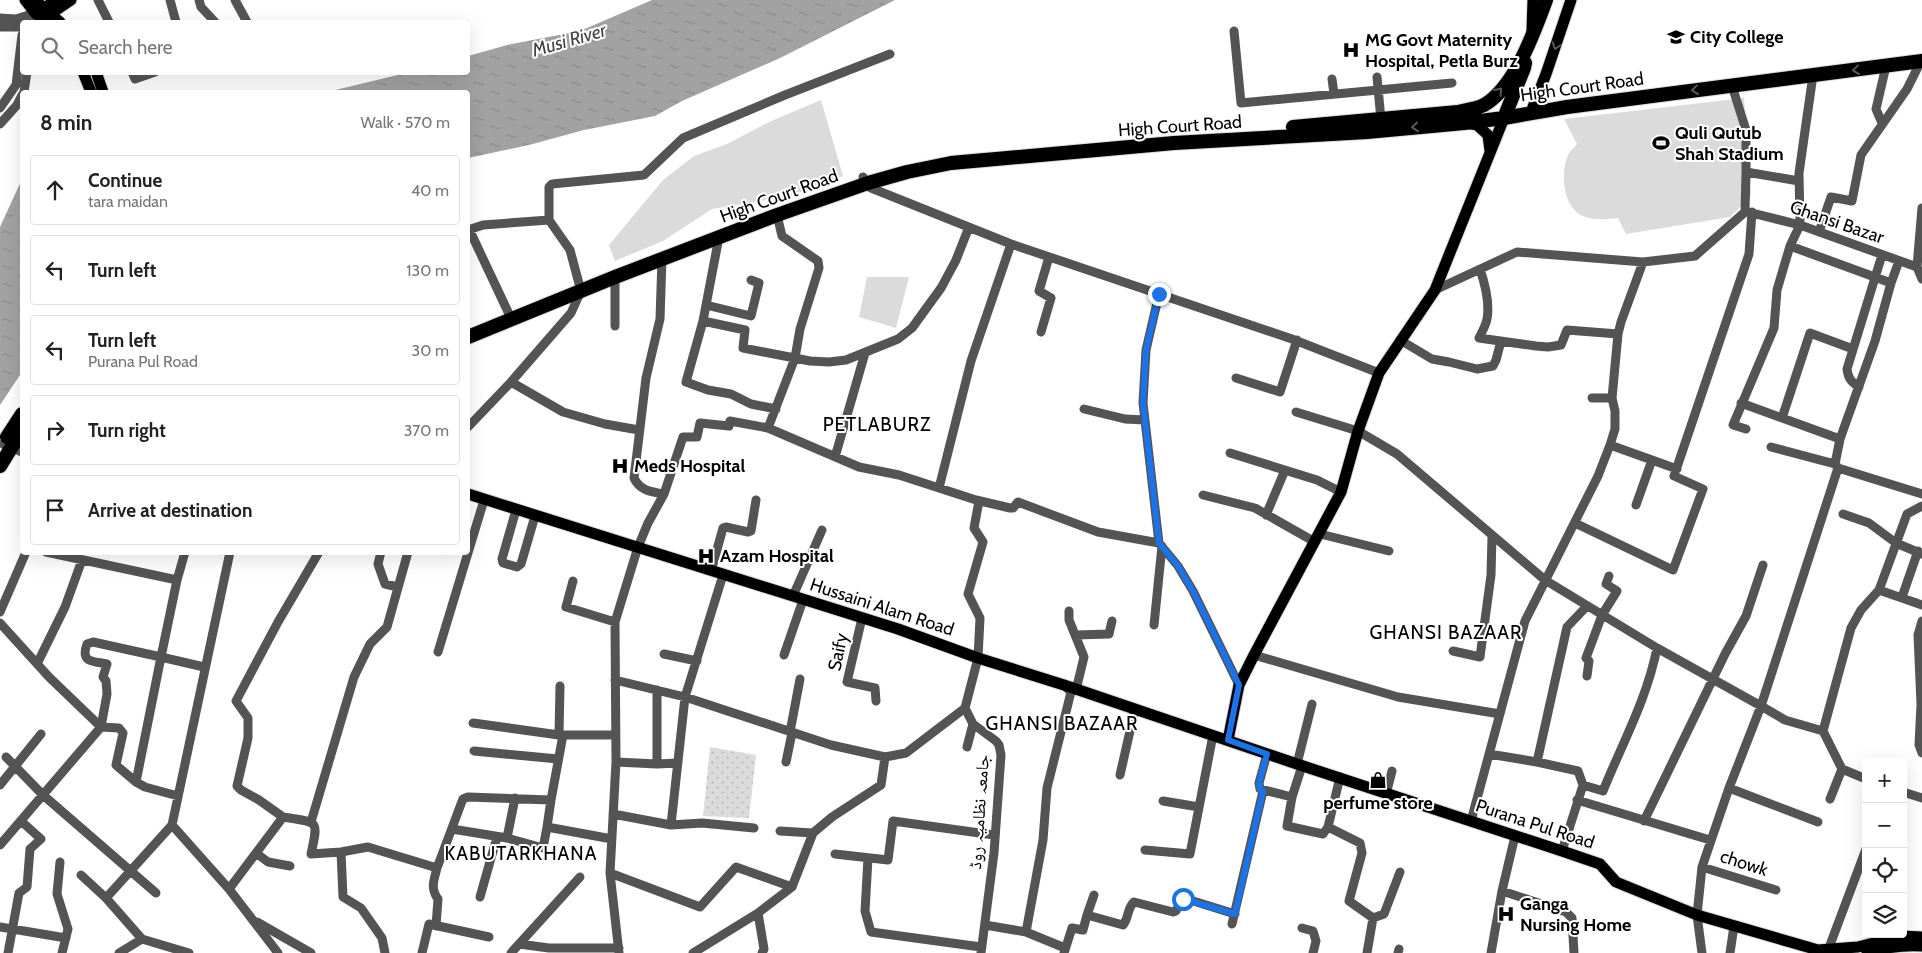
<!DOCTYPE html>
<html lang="en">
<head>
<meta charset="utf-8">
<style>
	body { margin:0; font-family:Cabin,"Noto Naskh Arabic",sans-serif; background:#f6f6f6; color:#222 }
	.controls { position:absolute; right:15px; bottom:15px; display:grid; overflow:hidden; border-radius:5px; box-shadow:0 5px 20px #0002 }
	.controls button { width:45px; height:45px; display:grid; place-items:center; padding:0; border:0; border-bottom:1px solid #e0e0e0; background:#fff; color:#222; font:25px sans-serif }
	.stop { position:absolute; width:15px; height:15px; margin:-11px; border:4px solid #1a73e8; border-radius:50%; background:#fff }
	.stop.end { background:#1a73e8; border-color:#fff; box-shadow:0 1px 5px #0008 }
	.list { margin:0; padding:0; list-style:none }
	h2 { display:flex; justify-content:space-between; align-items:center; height:65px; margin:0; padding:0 20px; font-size:21px }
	h2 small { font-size:16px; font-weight:400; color:#767676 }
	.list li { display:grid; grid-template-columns:32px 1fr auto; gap:15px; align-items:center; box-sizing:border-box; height:70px; margin:0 10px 10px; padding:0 10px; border:1px solid #e0e0e0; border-radius:5px }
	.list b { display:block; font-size:19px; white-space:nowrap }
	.list p { margin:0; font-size:16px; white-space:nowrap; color:#767676 }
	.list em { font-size:16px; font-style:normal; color:#767676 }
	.icon { flex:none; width:28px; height:28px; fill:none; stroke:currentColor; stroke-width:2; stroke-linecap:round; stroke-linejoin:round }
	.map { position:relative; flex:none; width:1922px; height:953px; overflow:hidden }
	.search { position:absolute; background:#fff; box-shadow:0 5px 20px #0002; left:20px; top:20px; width:450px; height:55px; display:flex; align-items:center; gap:12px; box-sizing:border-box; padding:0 18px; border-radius:5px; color:#767676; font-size:19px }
	.panel { position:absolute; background:#fff; box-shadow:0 5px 20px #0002; left:20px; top:90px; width:450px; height:465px; border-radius:5px }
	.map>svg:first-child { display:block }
</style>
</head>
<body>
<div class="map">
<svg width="1922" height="953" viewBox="0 0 1922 953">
	<defs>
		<pattern id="grass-dots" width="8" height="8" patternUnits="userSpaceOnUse" patternTransform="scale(1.25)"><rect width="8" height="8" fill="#dbdbdb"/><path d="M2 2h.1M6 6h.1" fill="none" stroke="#bababa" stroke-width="1.8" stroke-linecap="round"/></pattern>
		<pattern id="water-ripples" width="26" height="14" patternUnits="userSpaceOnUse" patternTransform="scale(1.25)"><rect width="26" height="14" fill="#a2a2a2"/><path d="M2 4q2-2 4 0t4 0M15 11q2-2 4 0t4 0" fill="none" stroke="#8a8a8a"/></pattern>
	</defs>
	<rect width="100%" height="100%" fill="#fff"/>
	<path fill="url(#grass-dots)" d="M710 747 756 755 749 818 703 816Z"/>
	<path fill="#dbdbdb" d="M1744 98 1751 196 1730 217 1626 234 1618 218C1606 219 1594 221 1583 216 1562 207 1560 171 1569 153 1571 150 1575 147 1577 144L1564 119Z
		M821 100 843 176 790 196 712 209 663 241 615 261 609 245 663 180 694 156 727 144 769 122Z
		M867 277H909L896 328 859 317Z"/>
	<path fill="url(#water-ripples)" d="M652 0H895L780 58 682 101 655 116 584 130 529 145 468 158V92H327L406 73 468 72V56L507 45 580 31Z
		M22 179V372L0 405V227Z"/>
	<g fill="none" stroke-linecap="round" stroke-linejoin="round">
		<g stroke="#dbdbdb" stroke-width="13">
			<path id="major" d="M25 0 35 13 47 22
				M36 0 43 8 60 22
				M37 12 57 0
				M43 19 71 0
				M1532 30 1533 0
				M83 72 91 92
				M96 72 103 92
				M1531 112 1546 74 1571 0
				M1467 123 1477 125 1488 135 1490 151
				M468 494 898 629 978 658 1064 685 1297 764 1562 851 1600 864 1616 882 1697 915 1818 950 1823 953
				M1228 740 1239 685 1254 655 1341 492 1358 431 1379 373 1435 290 1504 118
				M1818 950 1858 947 1900 936 1922 937
				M1867 953C1886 947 1903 945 1922 946"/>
		</g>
		<g stroke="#dbdbdb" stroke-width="16">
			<path id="highway" d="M1504 118 1524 68 1525 63
				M1293 127 1458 112C1466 110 1476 109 1484 105 1515 87 1534 32 1546 0
				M468 337 615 277 777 215 868 183 907 172 951 163 1174 143 1367 132 1464 123 1504 118 1567 107 1922 61
				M7 437 22 414
				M0 466 22 430"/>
		</g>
		<path stroke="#545454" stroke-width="9" d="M98 0 109 22
			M170 0 176 22
			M199 0 201 7 215 22
			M235 0 247 22
			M0 18 16 19 35 13
			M33 22 43 19
			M0 27H17L22 26
			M1234 31 1241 103 1452 83
			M132 72 135 79 155 72
			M1377 77 1381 120
			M1332 79 1334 94
			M1732 86 1746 130V172
			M24 92 27 72
			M0 108 16 85 22 35
			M1882 123 1876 109 1886 66
			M0 124 17 105 22 95
			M863 177 871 188 1011 244 1292 339 1379 373
			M1922 208 1917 267 1922 279
			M1745 212 1746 172 1799 181
			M1748 212 1800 225 1917 267
			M549 220V187L552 184 644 175 683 138 785 95 890 54
			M469 229 509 314
			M468 230 483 225 549 220 570 250 581 291 571 313 511 382 468 427
			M1819 232 1831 197 1852 201 1861 155 1907 89 1921 61
			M719 237 703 321 686 382 708 390 731 394 751 404 776 409
			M662 259 660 319 646 378 634 478C640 491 652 492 664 494
			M1480 269C1485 284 1490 303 1487 319 1486 325 1482 332 1479 338L1536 346 1548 347 1561 345 1567 330 1618 334
			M615 277V326
			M1891 283 1899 261
			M1435 290 1517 252 1643 262 1695 256 1745 212
			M706 305 751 316 759 283 751 280
			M703 321 745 330 743 348 810 361 829 362 846 360 898 339 912 328 941 288 956 260 969 227
			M1041 332 1051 298 1039 291 1049 257
			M1400 340 1432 359 1449 362 1477 369 1493 366 1496 360 1501 341
			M1236 378 1280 392 1297 340
			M511 382 563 412 605 424 639 430
			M1859 387C1851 382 1848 378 1847 369L1882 255
			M1592 398H1612
			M1741 403 1840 439
			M1084 409 1125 419 1145 420
			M1296 412 1358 431 1397 454 1545 580 1657 648 1761 706 1785 720 1823 731 1842 769 1866 779
			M1782 418 1810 333 1853 349
			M768 428 795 358 800 329 819 268 818 261 782 236 777 215
			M1746 429 1733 425 1774 328 1777 290 1790 246 1800 225 1799 173 1813 75
			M3 444 22 452
			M1610 445 1652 460
			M1771 447 1835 464
			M1230 453 1317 480 1341 492
			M835 457 865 353
			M1838 468 1922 494
			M939 488 971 361 1011 244
			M1203 495 1255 508 1315 542
			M979 501 974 528 983 542 968 594 980 618 978 658 965 708 973 724 996 741 999 745 1001 755 994 853 981 953
			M1636 505 1652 460 1677 469
			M516 510 502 559 503 563 517 567 521 564 535 516
			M1843 514 1869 523 1896 543 1922 554
			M1266 515 1285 470
			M1575 523 1673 570 1703 489 1674 476 1749 254 1752 212
			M1320 534 1389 551
			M1159 543 1143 403 1146 350 1159 294
			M46 552 177 580 185 552
			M230 552 172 825 229 889 278 953
			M381 552 378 564 385 584 398 587
			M711 571 723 528 726 527 748 532 751 531 756 500
			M177 580 161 657 204 667
			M573 581 566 607 615 622
			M1879 590 1922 605
			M793 596 822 530
			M1902 597 1918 551
			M1069 611V620L1084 657 1076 690
			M0 612 26 552
			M862 618 847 682 875 688 876 701
			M1922 621 1918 635 1921 704 1919 745 1922 753
			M0 623 49 677 101 727 119 728 123 733 116 765 136 782 145 787 178 796
			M1154 625 1162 546
			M1076 635 1109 634 1112 621
			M1453 651 1480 657 1491 575 1492 536
			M438 652 484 500
			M664 654 697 661
			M784 655 803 600
			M1254 655 1398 697 1500 714
			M37 664 65 607 82 560
			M1587 676 1589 661 1586 658 1602 615 1617 591 1606 584 1609 576
			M615 680 685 697 831 745 885 757 906 753 965 708
			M657 690V764L678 763
			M473 723 559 735 560 686
			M1823 731 1851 628 1861 610 1879 590 1907 514 1922 506
			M790 732 800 679
			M967 747 973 724
			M474 751 558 759
			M1267 754 1259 783 1260 789 1292 797
			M1489 754 1537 762 1578 771 1583 785
			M6 757 43 795 156 893
			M616 762 657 764
			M786 762 792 733
			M1537 762 1567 627 1587 606
			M1297 764 1312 704
			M1302 766 1292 797 1287 826 1323 834 1328 827 1340 777
			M1120 775 1135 709
			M0 785 41 734
			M1729 788 1818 822
			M1903 792 1922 798
			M1386 794 1392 771
			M1830 799 1842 769
			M551 800 563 735H615
			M1577 800 1710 840
			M1163 801 1199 807
			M613 814 671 825 702 823 754 828
			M283 817C318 823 319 818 311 854L341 852
			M1471 821 1525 621 1598 476 1610 445 1615 429V411L1612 398 1618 334 1621 322 1643 262
			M1644 821 1725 654 1746 616 1763 565
			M311 822 354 677 370 644 387 627 408 552
			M671 825 685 697 723 575
			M1328 827 1360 843 1362 853 1349 901 1373 918 1384 914 1400 872
			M452 829 507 838 543 848 547 827
			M780 831 813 833
			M507 838 515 798
			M0 845 101 727 107 694 106 681 103 677 107 664C93 661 80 663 87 644L93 642 161 657 136 782
			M1145 850 1190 854 1213 735
			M1562 851 1583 785 1603 791C1622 744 1647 699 1657 648
			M256 853 268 862 290 866
			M835 854 888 860 893 821 994 835
			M868 858 865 911 871 932 981 947
			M60 862 57 894 68 929 62 953
			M1702 867 1776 890
			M610 873 700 907 736 867 792 887
			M81 875 106 898 142 939
			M229 889 283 817 259 800 241 790 237 786 248 738V718L236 701 278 622 319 552
			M1502 891 1566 912 1572 918 1574 953
			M480 897 497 837
			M106 898 172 825
			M758 913 764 949 762 953
			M1087 915 1094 895
			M257 922 311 953
			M1232 924 1263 791
			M985 925 1026 932 1043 840 1047 788 1071 692 1064 685
			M436 926 438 899C430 888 434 880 437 868
			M0 927 66 938
			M1302 928 1313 931 1316 941 1313 953
			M1026 932 1065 948
			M519 944 549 948H619
			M8 953 19 893 27 887 30 849 41 839 21 821
			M119 953 142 939 189 953
			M385 953 382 938 361 908 343 897 341 852 368 847 437 868 461 804 463 799 468 797 551 800 547 827 612 839
			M422 953 429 924 489 937
			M511 953 580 877
			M619 953 610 873 616 762 615 622 638 547 648 523 664 494 683 437H697L700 423 729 426 730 421 768 428 859 467 899 475 976 500 1010 508H1013L1018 502 1098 532 1159 543 1178 566 1193 591 1239 685
			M693 953 758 913 792 887 813 833 832 817 881 785 885 757
			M1064 953 1072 928 1083 930 1087 915 1123 925C1129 918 1127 908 1134 902L1173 912 1176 911 1181 900H1190L1235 914
			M1367 953 1373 918
			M1398 953 1399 949
			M1491 953 1502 891 1515 836
			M1702 953 1697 915 1702 867 1729 788 1761 706 1838 468 1835 464 1840 439 1875 341 1891 283 1790 246
			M1730 953 1734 926
			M1827 953 1866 849"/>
		<use href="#major" stroke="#000" stroke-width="11"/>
		<use href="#highway" stroke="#000" stroke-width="14"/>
	</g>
	<defs><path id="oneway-chevron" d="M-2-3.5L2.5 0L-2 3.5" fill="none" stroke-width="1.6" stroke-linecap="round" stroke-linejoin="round" transform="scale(1.25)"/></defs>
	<g stroke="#595959">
		<use href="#oneway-chevron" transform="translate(1556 46) rotate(108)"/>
		<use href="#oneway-chevron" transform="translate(1856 70) rotate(173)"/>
		<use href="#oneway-chevron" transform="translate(1695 90) rotate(173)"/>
		<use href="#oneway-chevron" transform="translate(1499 91) rotate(-48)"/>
		<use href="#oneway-chevron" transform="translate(1415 127) rotate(175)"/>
	</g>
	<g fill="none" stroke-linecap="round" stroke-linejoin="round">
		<path stroke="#1a73e8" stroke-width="6" d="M1159 294 1146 350 1143 403 1159 543 1178 566 1193 591 1239 685 1228 740 1267 754 1259 783 1260 789 1263 791 1235 914 1183 899"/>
	</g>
	<defs>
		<g id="university-bare" transform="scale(1.35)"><path d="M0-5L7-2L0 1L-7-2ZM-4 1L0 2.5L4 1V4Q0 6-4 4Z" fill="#000" stroke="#fff" stroke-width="2.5" paint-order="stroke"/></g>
		<g id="hospital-bare" transform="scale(1.35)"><path d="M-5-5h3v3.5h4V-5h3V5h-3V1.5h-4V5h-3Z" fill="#000" stroke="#fff" stroke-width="2.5" paint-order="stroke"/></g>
		<g id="stadium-bare" transform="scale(1.35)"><path d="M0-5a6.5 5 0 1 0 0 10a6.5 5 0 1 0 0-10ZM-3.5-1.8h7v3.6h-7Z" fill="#000" stroke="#fff" stroke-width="2.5" paint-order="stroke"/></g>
		<g id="shop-bare" transform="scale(1.35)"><path d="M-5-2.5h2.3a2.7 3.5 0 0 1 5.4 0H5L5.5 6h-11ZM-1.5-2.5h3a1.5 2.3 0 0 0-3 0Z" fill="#000" stroke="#fff" stroke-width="2.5" paint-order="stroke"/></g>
	</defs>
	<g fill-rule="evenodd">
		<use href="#university-bare" x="1676" y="37"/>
		<use href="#hospital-bare" x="1351" y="50"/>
		<use href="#stadium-bare" x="1661" y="143"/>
		<use href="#hospital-bare" x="620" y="466"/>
		<use href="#hospital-bare" x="706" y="556"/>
		<use href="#shop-bare" x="1378" y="780"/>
		<use href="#hospital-bare" x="1506" y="914"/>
	</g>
	<g text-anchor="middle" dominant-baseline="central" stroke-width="4" stroke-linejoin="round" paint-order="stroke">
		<g font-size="18" font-weight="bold" fill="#000" stroke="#fff" text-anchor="start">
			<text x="1690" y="37">City College</text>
			<text x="1365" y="40">MG Govt Maternity<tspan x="1365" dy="21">Hospital, Petla Burz</tspan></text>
			<text x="1675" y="133">Quli Qutub<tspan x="1675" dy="21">Shah Stadium</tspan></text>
			<text x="634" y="466">Meds Hospital</text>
			<text x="720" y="556">Azam Hospital</text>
			<text x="1378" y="803" text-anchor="middle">perfume store</text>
			<text x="1520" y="904">Ganga<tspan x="1520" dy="21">Nursing Home</tspan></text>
		</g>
		<g font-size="18" fill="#000" stroke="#fff">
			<text transform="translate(1582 87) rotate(-8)">High Court Road</text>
			<text transform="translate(1180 126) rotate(-4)">High Court Road</text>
			<text transform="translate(779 196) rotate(-20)">High Court Road</text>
			<text transform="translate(1837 222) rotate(19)">Ghansi Bazar</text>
			<text transform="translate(882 607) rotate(18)">Hussaini Alam Road</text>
			<text transform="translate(838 652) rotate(-78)">Saify</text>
			<text transform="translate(979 812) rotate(-86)">جامعہ نظامیہ روڈ</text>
			<text transform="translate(1535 824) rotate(18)">Purana Pul Road</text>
			<text transform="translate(1744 863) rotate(18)">chowk</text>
		</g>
		<g font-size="19" font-style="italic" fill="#434343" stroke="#fff">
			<text transform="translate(569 40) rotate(-16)">Musi River</text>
		</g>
		<g font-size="19" letter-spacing="1" fill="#000" stroke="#fff">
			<text x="877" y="424">PETLABURZ</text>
			<text x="1446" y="632">GHANSI BAZAAR</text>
			<text x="1062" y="723">GHANSI BAZAAR</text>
			<text x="521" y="853">KABUTARKHANA</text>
		</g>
	</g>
</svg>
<div class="controls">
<button>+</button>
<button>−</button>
<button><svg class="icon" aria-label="locate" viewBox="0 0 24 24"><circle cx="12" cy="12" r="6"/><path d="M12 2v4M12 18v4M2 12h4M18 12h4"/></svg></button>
<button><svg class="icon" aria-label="layers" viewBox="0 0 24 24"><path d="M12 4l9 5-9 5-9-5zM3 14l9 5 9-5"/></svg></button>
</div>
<div class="stop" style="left:1183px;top:899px"></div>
<div class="stop end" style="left:1159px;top:294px"></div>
<div class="search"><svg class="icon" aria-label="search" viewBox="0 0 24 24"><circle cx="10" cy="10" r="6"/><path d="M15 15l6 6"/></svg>Search here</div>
<section class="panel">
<h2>8 min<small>Walk · 570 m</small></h2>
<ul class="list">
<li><svg class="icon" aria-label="ahead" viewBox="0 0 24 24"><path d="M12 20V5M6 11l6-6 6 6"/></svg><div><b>Continue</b><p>tara maidan</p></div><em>40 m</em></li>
<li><svg class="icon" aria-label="left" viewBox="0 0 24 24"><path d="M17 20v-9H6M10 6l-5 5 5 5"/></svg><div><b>Turn left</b></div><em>130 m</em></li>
<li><svg class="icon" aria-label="left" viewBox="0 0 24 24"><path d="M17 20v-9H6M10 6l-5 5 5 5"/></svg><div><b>Turn left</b><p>Purana Pul Road</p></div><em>30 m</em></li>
<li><svg class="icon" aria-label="right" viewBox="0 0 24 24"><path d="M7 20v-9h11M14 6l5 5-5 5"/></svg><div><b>Turn right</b></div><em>370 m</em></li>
<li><svg class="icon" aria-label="arrive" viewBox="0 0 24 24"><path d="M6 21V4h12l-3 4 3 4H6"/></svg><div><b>Arrive at destination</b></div></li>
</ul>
</section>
</div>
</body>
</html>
